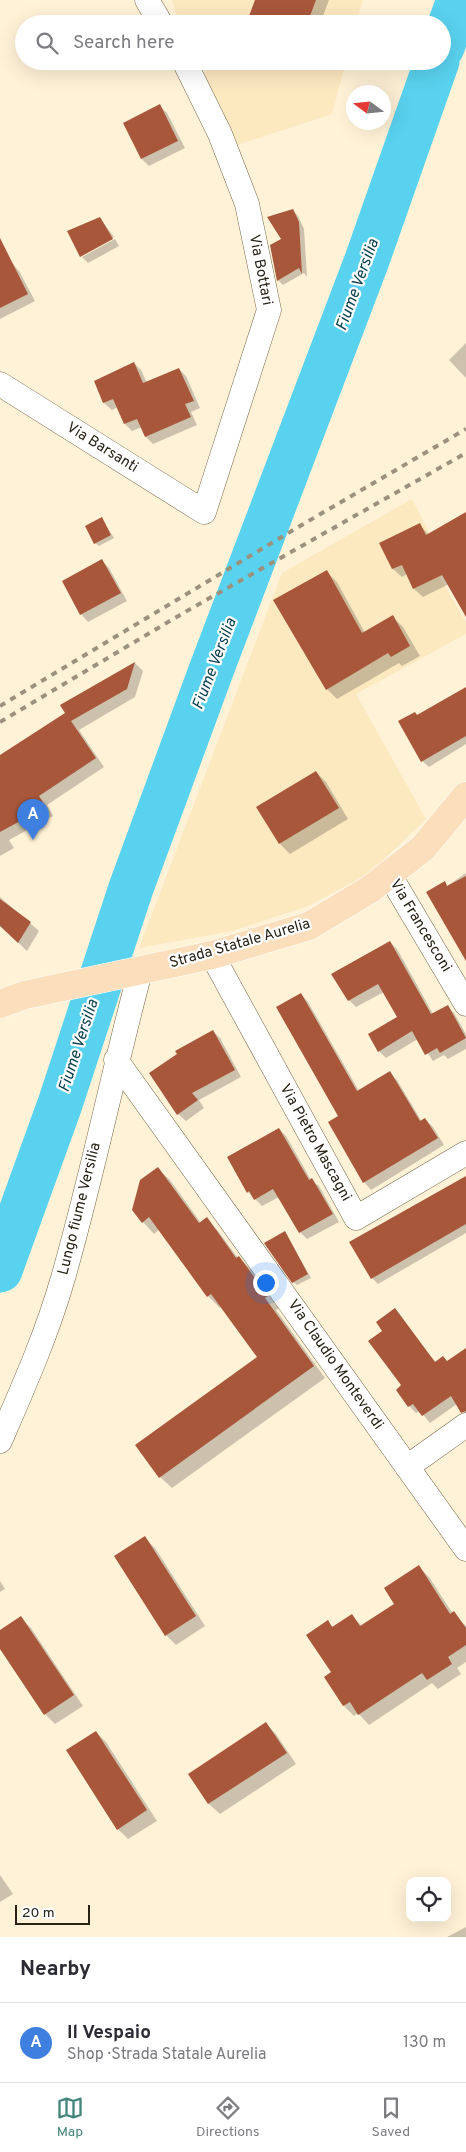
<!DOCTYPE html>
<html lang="en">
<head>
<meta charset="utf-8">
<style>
	body { margin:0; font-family:Overpass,sans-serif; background:#f7f7f7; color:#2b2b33 }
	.controls { position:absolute; right:15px; bottom:15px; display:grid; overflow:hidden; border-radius:10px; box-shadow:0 5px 20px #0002 }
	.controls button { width:45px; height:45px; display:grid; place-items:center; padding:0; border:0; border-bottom:1px solid #e1e1e2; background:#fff; color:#2b2b33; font:25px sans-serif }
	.compass { position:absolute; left:346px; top:85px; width:45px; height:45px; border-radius:50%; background:#fff; box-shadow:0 5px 20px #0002; rotate:285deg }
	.scale { position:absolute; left:15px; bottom:12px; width:75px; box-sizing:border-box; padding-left:5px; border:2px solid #282216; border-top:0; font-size:14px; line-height:18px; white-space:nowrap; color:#282216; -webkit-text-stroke:4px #fff; paint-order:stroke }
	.you { position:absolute; left:265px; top:1282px; width:18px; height:18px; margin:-12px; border:4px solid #fff; border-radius:50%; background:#1a73e8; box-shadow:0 0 0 8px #1a73e833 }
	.badge { display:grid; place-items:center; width:32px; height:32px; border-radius:50%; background:#438679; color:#fff; font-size:16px; font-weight:700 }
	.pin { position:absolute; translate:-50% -41px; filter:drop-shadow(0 1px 2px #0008) }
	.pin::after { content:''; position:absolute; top:26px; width:18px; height:15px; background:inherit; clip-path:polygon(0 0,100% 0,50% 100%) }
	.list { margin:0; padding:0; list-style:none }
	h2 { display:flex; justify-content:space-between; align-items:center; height:65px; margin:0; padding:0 20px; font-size:21px }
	h2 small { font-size:16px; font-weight:400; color:#7c7c81 }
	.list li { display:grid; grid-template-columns:32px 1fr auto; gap:15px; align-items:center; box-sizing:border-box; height:80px; padding:0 20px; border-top:1px solid #e1e1e2 }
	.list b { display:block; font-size:19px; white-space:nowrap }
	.list p { margin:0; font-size:16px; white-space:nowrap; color:#7c7c81 }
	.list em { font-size:16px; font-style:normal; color:#7c7c81 }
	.icon { flex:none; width:28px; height:28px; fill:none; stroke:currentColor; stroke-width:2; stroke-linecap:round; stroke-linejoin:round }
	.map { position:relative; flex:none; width:466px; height:1937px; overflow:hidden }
	.search { position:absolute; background:#fff; box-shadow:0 5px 20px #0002; left:15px; right:15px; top:15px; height:55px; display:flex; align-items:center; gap:12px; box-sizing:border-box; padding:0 18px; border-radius:28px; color:#7c7c81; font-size:19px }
	.sheet { height:145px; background:#fff }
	nav { display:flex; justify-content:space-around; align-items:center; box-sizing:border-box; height:70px; border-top:1px solid #e1e1e2; background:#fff; font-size:14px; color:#7c7c81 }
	nav a { display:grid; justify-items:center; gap:2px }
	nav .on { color:#438679 }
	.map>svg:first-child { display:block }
</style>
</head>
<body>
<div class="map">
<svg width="466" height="1937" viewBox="0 0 466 1937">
	<rect width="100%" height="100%" fill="#fff2d7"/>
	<path fill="#fde9c0" d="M172 0H363L356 24H179Z
		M204 61H346L332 114 234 146 206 81Z
		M412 499 449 571 440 577 466 622V634L356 694 426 819 369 874 308 906 232 931 139 948 282 573Z"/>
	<path fill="#0003" d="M257 0H329L320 24H253Z
		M160 106 167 113 185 148 149 166 142 159 125 123Z
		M293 210 298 216 304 229 307 277 304 273 283 285 278 280 282 239Z
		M100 218 114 237 82 254V256L68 232Z
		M115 239 119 246 88 263 82 257Z
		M12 263 19 271 35 301 0 319V270Z
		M466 343V378L449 360Z
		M134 363 141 370 147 383 179 369 186 376 200 408 191 412 197 425 153 444 146 437 142 427 132 431 125 424 118 407 112 410 104 403 95 382Z
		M466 513V614L449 584 423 597 414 589 407 574 402 577 393 569 381 544 420 525 429 535Z
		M101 518 114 538 99 546 95 543Z
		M102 561 109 568 127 601 88 622 81 614Z
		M327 572 337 582 365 633 393 617 403 627 420 656 402 666 399 663 337 699 327 689Z
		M135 663 143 671 135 697 79 730 104 767 47 805 53 816 9 840 14 848 0 856V756L67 713 62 706Z
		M466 688V744L429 767 422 761 418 716Z
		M316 772 326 782 348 819 290 854 280 844Z
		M466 873V958L444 883 447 886Z
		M0 897 39 931 27 951 0 925Z
		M390 942 397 949 433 1014 447 1006 454 1013 466 1034V1049L448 1059 444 1055 433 1061 418 1039 386 1058 379 1051 399 1017 384 992 356 1007 349 1000Z
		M301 994 308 1002 359 1091 390 1073 397 1080 422 1122 425 1119 433 1127 444 1145 371 1190 364 1182 340 1116Z
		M213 1031 220 1038 241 1077 199 1100 204 1108 186 1121 178 1114Z
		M279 1129 286 1136 311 1180 319 1186 339 1222 307 1239 300 1232 279 1197 262 1206 248 1192Z
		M158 1169 170 1180 201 1223 207 1219 218 1231 238 1258 251 1269 279 1308 276 1310 325 1378 172 1488 160 1477 259 1357 222 1306 220 1308 208 1296 160 1229 154 1234 143 1222Z
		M466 1177V1233L378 1284 372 1278Z
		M285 1232 311 1278 297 1285 293 1282Z
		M427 1353 436 1362 466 1360V1416L457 1404 430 1423 420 1411 416 1413 409 1406Z
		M145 1538 155 1548 205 1626 176 1645 166 1635Z
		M419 1567 429 1577 453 1614 466 1626V1662L457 1668 461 1674 438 1689 432 1683 369 1725 358 1713 354 1716 344 1706 326 1677 332 1672 328 1622 334 1628 352 1616 362 1626 396 1604Z
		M0 1581 5 1589 0 1592Z
		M21 1618 31 1628 83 1706 55 1724 45 1714 0 1647V1632Z
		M266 1724 276 1734 296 1764 220 1814 209 1804 190 1774Z
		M96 1732 106 1742 157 1821 128 1839 118 1829 67 1751Z
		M0 1875 13 1894 0 1902Z
		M466 1927V1937H447Z"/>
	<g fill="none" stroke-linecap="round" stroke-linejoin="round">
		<path stroke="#59d2ef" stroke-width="45" d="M442 47 459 0
			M0 1270 60 1104 131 888 212 668 367 260 437 61"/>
	</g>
	<path fill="#a8573b" d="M255 0H316L307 24H246Z
		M160 104 178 141 141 159 123 123Z
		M293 209 299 222 302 274 299 268 277 281 270 245 281 239 267 217Z
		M100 217 113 239 80 257 67 231Z
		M0 238 28 294 0 308Z
		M134 362 143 383 179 368 194 401 185 404 191 417 145 437 137 419 124 424 113 399 103 403 94 381Z
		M466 512V617L442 575 413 589 402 565 392 569 379 543 420 523 426 535Z
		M102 517 111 535 94 544 85 526Z
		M102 559 121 593 80 615 62 581Z
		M327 570 362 633 393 615 410 646 391 657 388 653 326 690 273 600Z
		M135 662 127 689 71 721 96 758 39 796 46 807 0 832V755L65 713 60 705Z
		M466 687V736L421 762 398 721 415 712 417 715Z
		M316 771 339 808 279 844 256 807Z
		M466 876V961L426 892 445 881 447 886Z
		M0 899 31 922 18 943 0 926Z
		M390 941 431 1014 448 1005 466 1038 440 1053 437 1048 425 1055 412 1031 378 1052 368 1034 397 1017 378 984 348 1001 331 974Z
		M301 993 357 1091 390 1071 420 1121 425 1118 438 1138 363 1183 328 1122 338 1116 276 1007Z
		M213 1030 235 1070 192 1093 198 1100 177 1115 149 1073 177 1054 175 1051Z
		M279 1128 309 1180 312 1178 333 1214 299 1233 273 1189 254 1200 249 1191 247 1193 227 1157Z
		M158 1167 199 1223 207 1217 236 1258 239 1256 268 1296 265 1298 314 1366 159 1478 135 1445 257 1357 211 1294 207 1297 149 1217 142 1223 132 1210 140 1180Z
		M466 1176V1224L371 1279 349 1242Z
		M285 1231 308 1274 292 1283 264 1243Z
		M395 1308 435 1362 443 1356 447 1361 466 1348V1411L461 1413 451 1396 422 1416 413 1404 408 1407 396 1390 401 1385 368 1341 382 1331 376 1322Z
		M145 1536 196 1616 165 1636 114 1556Z
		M419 1565 450 1614 454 1611 466 1628V1645L448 1657 452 1664 427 1680 422 1673 358 1715 350 1702 343 1706 324 1677 331 1672 306 1635 328 1620 332 1627 352 1614 360 1626 394 1604 384 1588Z
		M21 1616 74 1695 44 1715 0 1649V1630Z
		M266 1722 287 1753 208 1804 188 1774Z
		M96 1731 147 1810 117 1830 66 1750Z"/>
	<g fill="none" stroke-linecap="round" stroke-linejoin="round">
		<g stroke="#756649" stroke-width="25">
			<path id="street" d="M147 0 161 24
				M0 384 204 512 269 310 247 204 220 134 184 61
				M389 874 466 1004
				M212 955 356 1218 466 1153
				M116 1060 466 1549
				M0 1441C23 1388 47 1334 63 1278 92 1177 113 1073 140 972
				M407 1467 466 1425"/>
		</g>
		<g stroke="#fff" stroke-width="29">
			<path id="primary" d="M0 1004 25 995 212 955 309 926 369 890 423 848 466 796"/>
		</g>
		<use href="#street" stroke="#fff" stroke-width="24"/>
		<use href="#primary" stroke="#fbdebb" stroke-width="28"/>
		<path stroke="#9b927d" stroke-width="4" stroke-dasharray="6 6" stroke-linecap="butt" d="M0 706 300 526 466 429
			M0 722 185 612 466 453"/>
	</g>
	<g text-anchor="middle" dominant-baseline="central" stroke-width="4.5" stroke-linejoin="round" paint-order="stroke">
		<g font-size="15" fill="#282216" stroke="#fff">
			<text transform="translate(260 270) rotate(79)">Via Bottari</text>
			<text transform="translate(102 448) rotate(32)">Via Barsanti</text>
			<text transform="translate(420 926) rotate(59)">Via Francesconi</text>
			<text transform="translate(240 944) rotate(-16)">Strada Statale Aurelia</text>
			<text transform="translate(315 1143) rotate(61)">Via Pietro Mascagni</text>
			<text transform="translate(80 1209) rotate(-76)">Lungo fiume Versilia</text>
			<text transform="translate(335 1365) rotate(55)">Via Claudio Monteverdi</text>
		</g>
		<g font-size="16" font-style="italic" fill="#09414e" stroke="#fff">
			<text transform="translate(358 285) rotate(-70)">Fiume Versilia</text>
			<text transform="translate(215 664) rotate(-69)">Fiume Versilia</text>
			<text transform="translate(79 1046) rotate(-72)">Fiume Versilia</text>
		</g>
	</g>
</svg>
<div class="controls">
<button><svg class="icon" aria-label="locate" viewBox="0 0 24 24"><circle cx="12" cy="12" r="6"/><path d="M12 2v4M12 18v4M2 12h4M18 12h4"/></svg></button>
</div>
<svg class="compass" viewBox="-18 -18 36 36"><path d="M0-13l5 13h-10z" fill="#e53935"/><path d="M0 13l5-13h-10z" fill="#7c7c81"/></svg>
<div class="scale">20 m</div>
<div class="you"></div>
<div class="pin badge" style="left:33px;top:840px;background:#3f7fe0">A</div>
<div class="search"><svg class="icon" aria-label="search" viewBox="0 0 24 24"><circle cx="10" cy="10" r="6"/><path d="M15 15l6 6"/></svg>Search here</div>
</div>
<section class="sheet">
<h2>Nearby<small></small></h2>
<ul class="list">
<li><span class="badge" style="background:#3f7fe0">A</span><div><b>Il Vespaio</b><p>Shop · Strada Statale Aurelia</p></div><em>130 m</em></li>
</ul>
</section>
<nav>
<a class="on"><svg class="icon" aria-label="map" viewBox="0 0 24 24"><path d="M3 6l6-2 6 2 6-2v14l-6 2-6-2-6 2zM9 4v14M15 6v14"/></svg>Map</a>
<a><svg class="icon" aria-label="directions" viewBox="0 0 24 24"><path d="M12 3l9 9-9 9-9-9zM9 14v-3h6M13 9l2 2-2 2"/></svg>Directions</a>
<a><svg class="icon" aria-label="saved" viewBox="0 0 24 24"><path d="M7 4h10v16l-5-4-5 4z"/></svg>Saved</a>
</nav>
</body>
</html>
